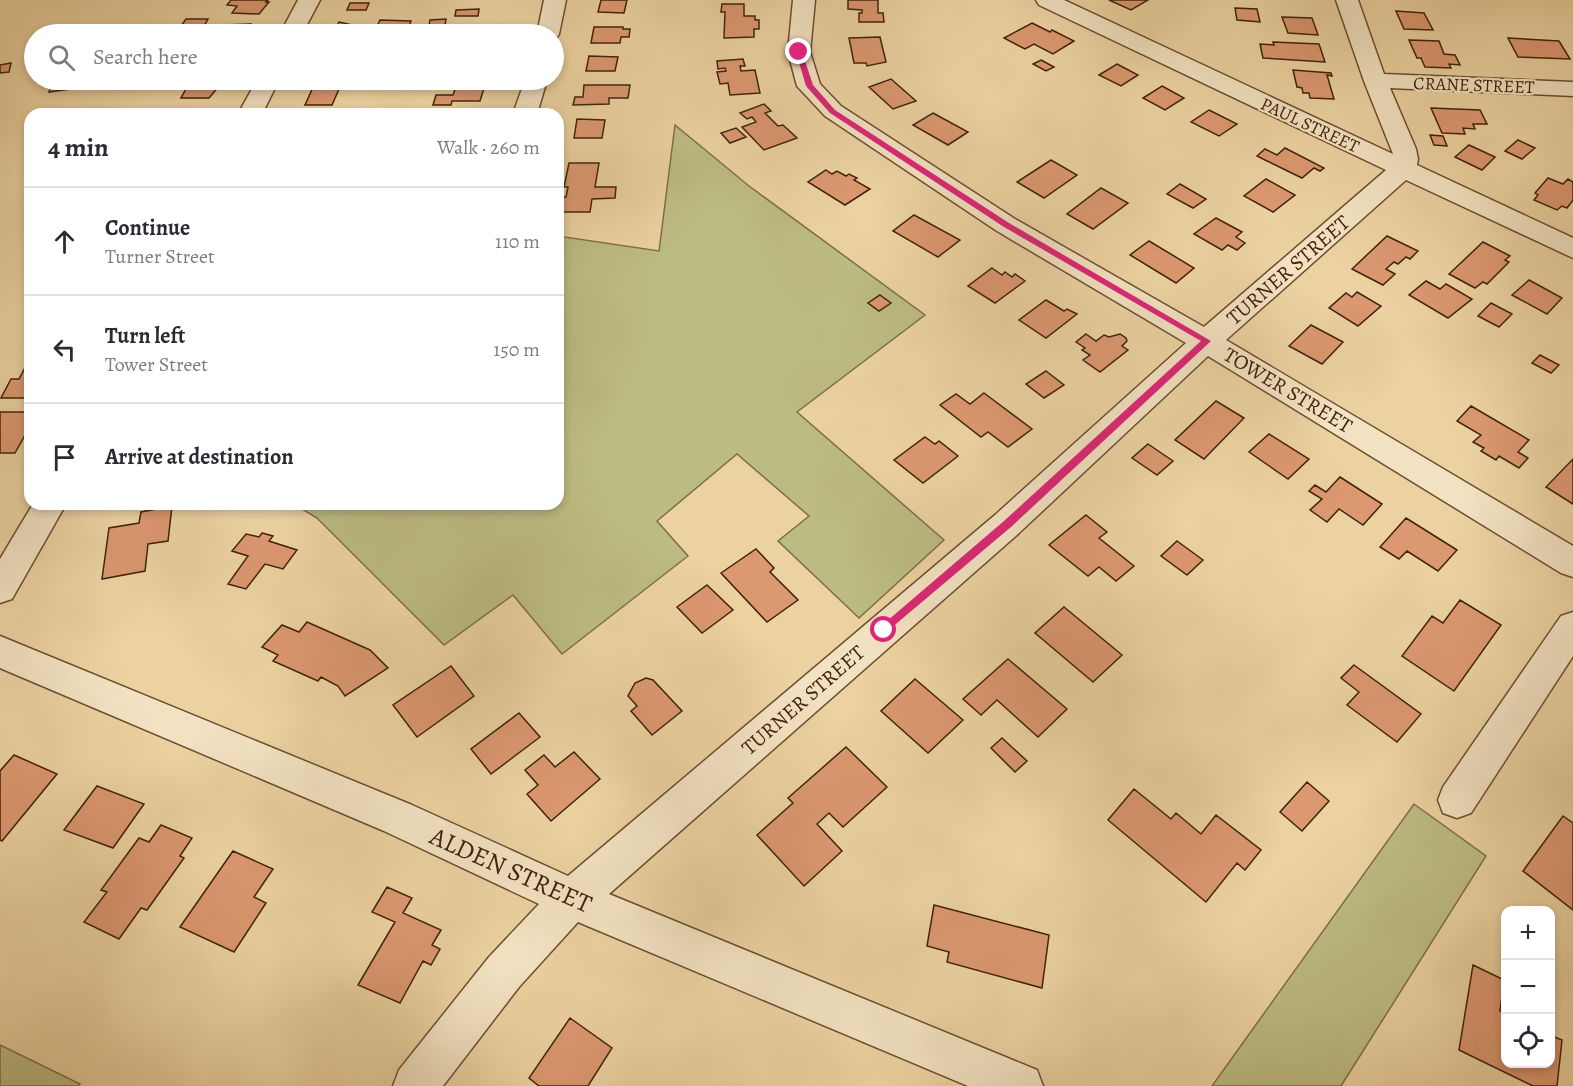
<!DOCTYPE html>
<html lang="en">
<head>
<meta charset="utf-8">
<style>
	body { margin:0; font-family:Alegreya,serif; background:#f2f2f3; color:#2b2b33 }
	.controls { position:absolute; right:18px; bottom:18px; display:grid; overflow:hidden; border-radius:12px; box-shadow:0 3px 9px #0003 }
	.controls button { width:54px; height:54px; display:grid; place-items:center; padding:0; border:0; border-bottom:2px solid #e1e1e2; background:#fff; color:#2b2b33; font:30px sans-serif }
	.stop { position:absolute; width:18px; height:18px; margin:-14px; border:4px solid #db2777; border-radius:50%; background:#fff }
	.stop.end { background:#db2777; border-color:#fff; box-shadow:0 2px 6px #0008 }
	.list { margin:0; padding:0; list-style:none }
	h2 { display:flex; justify-content:space-between; align-items:center; height:78px; margin:0; padding:0 24px; font-size:26px }
	h2 small { font-size:20px; font-weight:400; color:#7c7c81 }
	.list li { display:grid; grid-template-columns:39px 1fr auto; gap:18px; align-items:center; box-sizing:border-box; height:108px; padding:0 24px; border-top:2px solid #e1e1e2 }
	.list b { display:block; font-size:22px; white-space:nowrap }
	.list p { margin:0; font-size:20px; white-space:nowrap; color:#7c7c81 }
	.list em { font-size:20px; font-style:normal; color:#7c7c81 }
	.icon { flex:none; width:33px; height:33px; fill:none; stroke:currentColor; stroke-width:2; stroke-linecap:round; stroke-linejoin:round }
	.map { position:relative; flex:none; width:1573px; height:1086px; overflow:hidden }
	.search { position:absolute; background:#fff; box-shadow:0 3px 9px #0003; left:24px; top:24px; width:540px; height:66px; display:flex; align-items:center; gap:15px; box-sizing:border-box; padding:0 21px; border-radius:33px; color:#7c7c81; font-size:22px }
	.panel { position:absolute; background:#fff; box-shadow:0 3px 9px #0003; left:24px; top:108px; width:540px; height:402px; border-radius:18px }
	.map>svg:first-child { display:block }
</style>
</head>
<body>
<div class="map">
<svg width="1573" height="1086" viewBox="0 0 1573 1086">
	<rect width="100%" height="100%" fill="#ecd2a1"/>
	<filter id="stains"><feTurbulence type="fractalNoise" baseFrequency=".00333" numOctaves="4"/><feColorMatrix values="0 0 0 0 .2 0 0 0 0 .09 0 0 0 0 .02 0 0 0 .5 -.17"/></filter>
	<radialGradient id="worn" r=".72"><stop offset=".6" stop-color="#630" stop-opacity="0"/><stop offset="1" stop-color="#630" stop-opacity=".3"/></radialGradient>
	<path fill="#bcbb82" stroke="#7e6e47" stroke-width="1.5" d="M675 125 749 186 925 315 797 412 944 540 859 618 778 541 809 516 737 454 657 521 688 556 562 654 513 595 444 645 317 518 294 504 244 508 245 504H558V236L659 251Z
		M1414 804 1486 856 1341 1086H1212Z
		M0 1045 80 1084 78 1086H0Z"/>
	<path fill="#dc9870" stroke="#40220c" stroke-width="1.5" d="M231 0H268L266 2H269L259 14 232 13 237 6 227 5Z
		M601 0H627L624 13 598 12Z
		M848 0H878V13H883L884 22H859V13H862V10L848 9Z
		M1109 0H1148L1131 10Z
		M350 3H369L366 10H347Z
		M722 4H744V16H755V20H759V29H754V37L724 38 725 12H721Z
		M1235 8 1257 9 1260 22 1237 20Z
		M479 9 478 16H455L456 10Z
		M1396 11 1424 13 1433 30 1404 29Z
		M1282 17 1312 18 1318 35 1288 33Z
		M186 19H208L204 26H181Z
		M446 19 445 25 429 26 430 20Z
		M380 20 411 21 406 34 374 33Z
		M339 22 352 25 347 34H326L330 25 337 26Z
		M1032 23 1050 32 1052 30 1074 41 1053 54 1034 44 1025 49 1004 38Z
		M251 24 246 34H216L221 25Z
		M473 26H501L498 34H470Z
		M594 27H623V29H630L629 37H621L620 43H591Z
		M880 37 886 62 867 66 866 63H854L849 38Z
		M1508 38 1559 41 1570 59 1518 57Z
		M1409 40 1439 41 1444 54 1455 55 1460 65 1449 64 1451 68 1425 67 1421 58H1417Z
		M1273 42 1319 44 1325 62 1263 58 1260 44 1274 45Z
		M589 56 618 57 615 71H586Z
		M743 59 745 66H740L741 71 755 70 760 93 730 95 728 83 720 84 717 72 726 71 725 68 718 69 717 61Z
		M1041 60 1054 67 1046 71 1033 64Z
		M11 63 9 72 0 73V65Z
		M1117 64 1138 75 1121 86 1099 75Z
		M1293 70 1331 73 1332 76 1327 75 1334 99 1310 98 1309 93H1303L1302 88 1297 87Z
		M891 79 916 101 893 109 869 87Z
		M191 80H218L215 85H220L209 98H181Z
		M327 80H343L332 105H305L314 85H325Z
		M458 81 486 82 480 101H452L451 105H433L436 95H453Z
		M72 83 70 89 49 92 51 85Z
		M584 85H630L628 98H609V104L573 105 575 97H583Z
		M1162 86 1184 98 1165 110 1143 98Z
		M764 104 771 111 765 113 778 126 783 125 797 138 764 150 742 127 756 122 752 117 747 119 740 113Z
		M1431 108 1480 110 1487 124H1473L1475 129 1463 128 1465 134 1442 133Z
		M1209 110 1237 124 1219 136 1191 122Z
		M933 113 968 132 948 145 913 125Z
		M577 119 605 120 602 138H574Z
		M736 128 746 137 730 143 721 133Z
		M1430 135 1443 136 1447 146 1434 145Z
		M1518 140 1535 148 1522 159 1505 151Z
		M1469 145 1495 157 1482 170 1455 157Z
		M1285 148 1324 168 1320 171 1314 168 1302 178 1257 156 1265 149 1277 155Z
		M1051 160 1077 175 1044 198 1017 182Z
		M569 163H599L595 187H616L615 198 592 199 590 212H558L561 197H566L568 187H564Z
		M826 170 832 174 837 171 846 176 849 174 857 178 854 180 870 189 845 205 808 182Z
		M1548 178 1563 184 1568 179 1573 182V200L1567 208 1562 206 1557 210 1534 200 1538 195 1535 193Z
		M1266 179 1295 195 1273 212 1244 196Z
		M1180 184 1206 199 1193 208 1167 194Z
		M1101 188 1128 203 1093 229 1067 214Z
		M914 215 960 240 938 257 893 231Z
		M1216 218 1242 232 1236 237 1245 243 1237 250 1228 245 1222 250 1194 234Z
		M1387 236 1418 251 1410 259 1406 257 1398 264 1394 262 1386 269 1395 274 1383 285 1352 269Z
		M1149 241 1194 268 1176 283 1130 255Z
		M1483 242 1510 256 1505 260 1509 262 1487 284 1483 282 1475 288 1449 274Z
		M992 268 1002 275 1005 272 1012 277 1015 274 1025 281 995 303 968 286Z
		M1529 280 1562 298 1547 314 1512 295Z
		M1426 281 1440 289 1446 284 1472 299 1448 318 1409 295Z
		M1357 292 1381 306 1358 326 1329 308 1346 293 1352 297Z
		M880 295 891 303 879 311 868 303Z
		M1046 300 1064 311 1067 309 1077 314 1046 338 1019 320Z
		M1491 303 1512 314 1499 327 1478 316Z
		M1311 325 1343 342 1322 364 1289 346Z
		M1086 334 1096 341 1104 335 1109 337 1120 334 1126 338 1127 341 1122 346 1128 350 1100 372 1083 360 1090 355 1082 350 1085 348 1076 342Z
		M1540 355 1559 365 1551 373 1532 363Z
		M30 358V398H1L11 379H19Z
		M1046 371 1064 385 1044 398 1026 384Z
		M984 393 1032 429 1008 447 988 432 981 437 940 405 956 394 970 404Z
		M1216 401 1244 418 1204 459 1175 440Z
		M1471 406 1529 440 1518 452 1528 458 1519 468 1499 456 1496 460 1481 451 1484 448 1473 442 1481 435 1457 421Z
		M0 412H30V426L15 453H0Z
		M1269 434 1309 459 1288 479 1249 452Z
		M925 437 935 444 939 441 958 456 923 483 894 460Z
		M1148 444 1173 461 1157 475 1132 458Z
		M1573 459V504L1546 487Z
		M1340 477 1382 504 1363 525 1339 509 1327 522 1310 510 1322 499 1309 491 1315 485 1326 492Z
		M172 506 168 541 148 544 145 571 102 579 109 528 139 523 141 512Z
		M1086 515 1107 532 1099 538 1134 566 1116 581 1099 567 1088 576 1049 545Z
		M1406 518 1457 550 1438 571 1407 551 1399 559 1380 547Z
		M262 533 273 536 269 541 297 550 283 569 265 564 246 589 228 584 248 556 232 551 246 534 259 537Z
		M1177 541 1203 560 1187 575 1161 556Z
		M756 549 774 568 770 572 798 600 767 622 721 573Z
		M707 585 733 610 702 633 677 607Z
		M1460 600 1501 625 1454 691 1402 656 1432 616 1443 623Z
		M1064 607 1122 655 1093 682 1035 633Z
		M307 622 370 650 388 668 345 696 338 686 321 677 318 681 273 661 278 655 262 647 282 625 299 632Z
		M1008 659 1067 709 1038 737 997 700 981 715 963 699Z
		M1354 665 1421 714 1397 742 1347 705 1359 692 1341 678Z
		M451 666 474 696 417 737 393 705Z
		M646 678 653 680 682 711 652 735 631 711 637 706 628 696 635 683Z
		M915 679 963 720 928 753 881 711Z
		M519 713 540 737 491 774 471 749Z
		M1002 738 1027 761 1015 772 991 748Z
		M846 747 887 787 843 827 829 813 817 824 842 851 804 886 757 835 793 803 788 798Z
		M574 752 600 779 551 821 527 794 538 785 525 770 544 755 555 767Z
		M14 755 57 774 2 841 0 840V771Z
		M1307 782 1329 801 1302 831 1280 812Z
		M97 786 144 804 113 848 64 830Z
		M1134 789 1171 819 1176 813 1201 834 1216 815 1261 850 1245 870 1237 863 1206 902 1108 820Z
		M1563 816 1573 823V910L1523 871Z
		M161 825 192 838 180 856 184 858 147 910 141 908 119 939 84 922 107 892 101 890 139 838 149 842Z
		M233 851 273 869 254 897 266 903 234 952 180 927Z
		M387 887 412 898 403 913 441 930 432 945 440 949 431 965 423 961 400 1003 358 985 395 922 372 912Z
		M934 905 1049 935 1042 988 947 962 949 952 927 946Z
		M1473 965 1504 980 1500 1011 1506 1014V1064H1550V1035L1562 1040 1557 1086H1533L1459 1050Z
		M570 1018 612 1048 588 1086H539L529 1078Z"/>
	<g fill="none" stroke-linecap="round" stroke-linejoin="round">
		<g stroke="#6b4e31" stroke-width="3">
			<path id="minor" d="M298 0H320L302 34H280Z
				M544 0H566L559 34 556 39H554V34H537Z
				M793 0H815L810 52 820 84 841 106 1015 219 1204 327 1386 170 1039 5 1036 0H1064L1393 154 1364 81 1336 0H1358L1384 74 1573 82V96L1390 88 1416 149 1418 159 1417 165 1573 238V258L1406 180 1226 340 1573 546V577L1561 573 1208 356 1019 533 609 894 1037 1070 1043 1086H968L578 922 519 987 443 1086H393L399 1070 489 957 539 904 384 831 0 668V636L412 805 568 876 995 515 1186 343 997 231 825 116 797 86 788 52Z
				M257 80H279L262 114H238Z
				M525 80H547L537 114H513Z
				M33 504H66L12 599 0 603V559Z
				M1573 612V656L1471 813 1457 818 1443 813 1438 800 1443 787 1561 616Z"/>
		</g>
		<use href="#minor" fill="#f3e2c2" fill-rule="evenodd"/>
	</g>
	<path fill="#db2777" d="M799 50 802 52 813 85 835 110 1009 223 1211 341 1011 527 884 634 879 630 880 627 1004 521 1201 341 1004 227 830 113 806 86 796 52Z"/>
	<g text-anchor="middle" dominant-baseline="central" stroke-width="4.5" stroke-linejoin="round" paint-order="stroke">
		<g font-size="18" fill="#40220c" stroke="#f3e2c2">
			<text transform="translate(1474 85) rotate(2)">CRANE STREET</text>
			<text transform="translate(1310 125) rotate(25)">PAUL STREET</text>
		</g>
		<g font-size="21" fill="#40220c" stroke="#f3e2c2">
			<text transform="translate(1288 270) rotate(-41)">TURNER STREET</text>
			<text transform="translate(1288 390) rotate(31)">TOWER STREET</text>
			<text transform="translate(803 700) rotate(-41)">TURNER STREET</text>
		</g>
		<g font-size="26" fill="#40220c" stroke="#f3e2c2">
			<text transform="translate(511 870) rotate(24)">ALDEN STREET</text>
		</g>
	</g>
	<rect width="100%" height="100%" filter="url(#stains)"/>
	<rect width="100%" height="100%" fill="url(#worn)"/>
</svg>
<div class="controls">
<button>+</button>
<button>−</button>
<button><svg class="icon" aria-label="locate" viewBox="0 0 24 24"><circle cx="12" cy="12" r="6"/><path d="M12 2v4M12 18v4M2 12h4M18 12h4"/></svg></button>
</div>
<div class="stop" style="left:884px;top:630px"></div>
<div class="stop end" style="left:799px;top:52px"></div>
<div class="search"><svg class="icon" aria-label="search" viewBox="0 0 24 24"><circle cx="10" cy="10" r="6"/><path d="M15 15l6 6"/></svg>Search here</div>
<section class="panel">
<h2>4 min<small>Walk · 260 m</small></h2>
<ul class="list">
<li><svg class="icon" aria-label="ahead" viewBox="0 0 24 24"><path d="M12 20V5M6 11l6-6 6 6"/></svg><div><b>Continue</b><p>Turner Street</p></div><em>110 m</em></li>
<li><svg class="icon" aria-label="left" viewBox="0 0 24 24"><path d="M17 20v-9H6M10 6l-5 5 5 5"/></svg><div><b>Turn left</b><p>Tower Street</p></div><em>150 m</em></li>
<li><svg class="icon" aria-label="arrive" viewBox="0 0 24 24"><path d="M6 21V4h12l-3 4 3 4H6"/></svg><div><b>Arrive at destination</b></div></li>
</ul>
</section>
</div>
</body>
</html>
